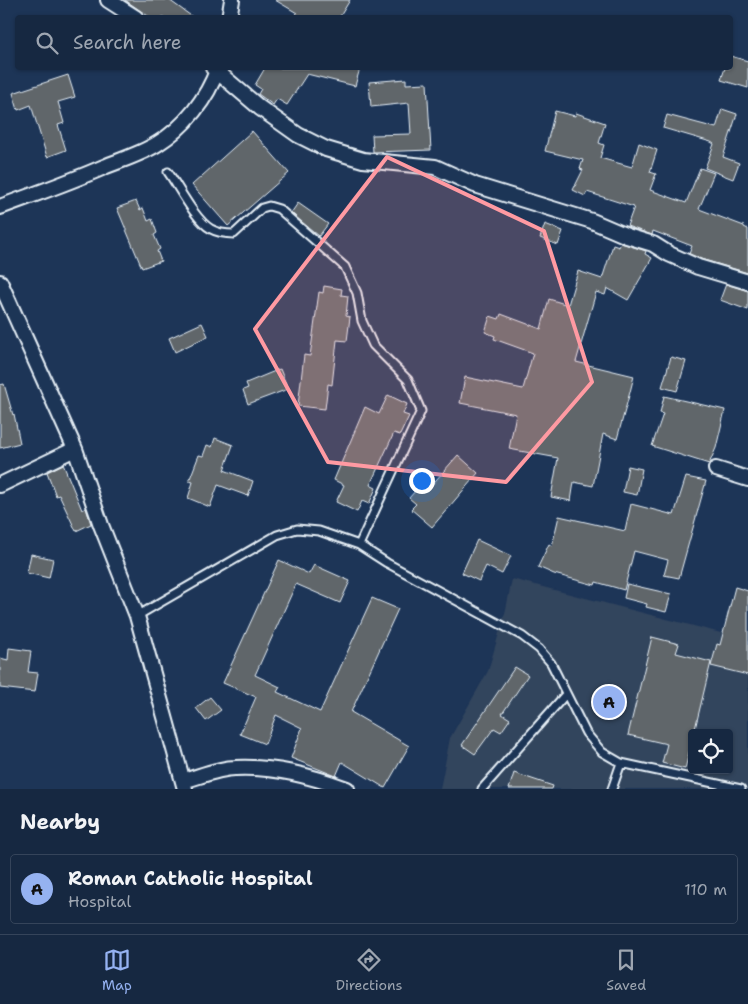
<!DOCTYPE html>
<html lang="en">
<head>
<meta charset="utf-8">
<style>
	body { margin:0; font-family:"Shantell Sans",sans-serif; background:#23344c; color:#f1f3f6 }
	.controls { position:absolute; right:15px; bottom:15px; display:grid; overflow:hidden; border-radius:5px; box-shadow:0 1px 4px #0004 }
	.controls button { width:45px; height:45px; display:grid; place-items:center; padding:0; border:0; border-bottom:1px solid #35445a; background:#162841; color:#f1f3f6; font:25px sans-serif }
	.you { position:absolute; left:421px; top:480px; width:18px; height:18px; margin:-12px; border:4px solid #fff; border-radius:50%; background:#1a73e8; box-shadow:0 0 0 8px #1a73e833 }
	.badge { display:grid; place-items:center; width:32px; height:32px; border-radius:50%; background:#95b2f1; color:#111; font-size:16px; font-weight:700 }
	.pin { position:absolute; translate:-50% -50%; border:2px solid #fff; box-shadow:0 1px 5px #0006 }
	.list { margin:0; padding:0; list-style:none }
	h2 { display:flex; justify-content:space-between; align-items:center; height:65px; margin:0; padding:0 20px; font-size:21px }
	h2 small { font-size:16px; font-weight:400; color:#9ea6b1 }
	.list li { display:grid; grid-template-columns:32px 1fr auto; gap:15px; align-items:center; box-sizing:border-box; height:70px; margin:0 10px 10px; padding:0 10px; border:1px solid #35445a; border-radius:5px }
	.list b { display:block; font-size:19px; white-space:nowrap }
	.list p { margin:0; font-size:16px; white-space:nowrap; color:#9ea6b1 }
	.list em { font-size:16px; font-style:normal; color:#9ea6b1 }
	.icon { flex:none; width:28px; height:28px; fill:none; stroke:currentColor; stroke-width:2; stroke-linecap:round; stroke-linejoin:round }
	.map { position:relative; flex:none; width:748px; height:789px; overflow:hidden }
	.search { position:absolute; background:#162841; box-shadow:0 1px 4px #0004; left:15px; right:15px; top:15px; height:55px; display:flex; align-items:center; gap:12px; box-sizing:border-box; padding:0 18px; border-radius:5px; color:#9ea6b1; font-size:19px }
	.sheet { height:145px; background:#162841 }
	nav { display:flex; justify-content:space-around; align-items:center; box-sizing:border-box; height:70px; border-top:1px solid #35445a; background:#162841; font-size:14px; color:#9ea6b1 }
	nav a { display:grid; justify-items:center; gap:2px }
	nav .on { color:#95b2f1 }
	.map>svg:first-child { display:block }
</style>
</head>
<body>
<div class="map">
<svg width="748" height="789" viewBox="0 0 748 789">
	<rect width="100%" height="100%" fill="#1d3557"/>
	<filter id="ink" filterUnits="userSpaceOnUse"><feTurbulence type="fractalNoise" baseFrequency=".02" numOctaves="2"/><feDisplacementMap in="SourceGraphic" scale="10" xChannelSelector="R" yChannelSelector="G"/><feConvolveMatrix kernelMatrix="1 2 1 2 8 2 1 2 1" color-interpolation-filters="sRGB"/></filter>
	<g filter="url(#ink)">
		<path fill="#31445d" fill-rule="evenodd" d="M512 579 748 640V789H440L450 738 488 671 506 609ZM692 733H729V770H692Z"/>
		<path fill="#60666b" stroke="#e8f1f8" d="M125 0H169L194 18H151Z
			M275 0H350L339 18H294L297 13Z
			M730 56 748 61V88L721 80 725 68H730Z
			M265 68H360L355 86 307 74 287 105 277 99 273 105 258 94 261 89 255 85Z
			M68 75 75 97 58 102 64 123 58 125 66 150 47 157 31 105 18 110 13 93Z
			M406 79V84L427 83 431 150 373 152 372 135 411 134 409 103 371 107 369 82Z
			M722 109 737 114 723 157 739 163 733 179 705 168 714 144 711 142 663 128 667 115 716 128Z
			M555 111 575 116 576 113 605 123 599 143 604 145 600 158 632 167 639 143 657 150 650 172 656 174 650 190 686 203 700 168 714 173 699 209 744 226V227L748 229V273L701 259 689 254 692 246 653 231 652 235 627 226 634 207 587 192 585 196 573 190 583 170 580 169 583 160 545 151Z
			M252 131 289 173 228 226 192 185Z
			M136 201 140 210 143 208 148 221 152 219 157 233 154 235 160 249 157 251 161 261 142 268 117 208Z
			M298 203 328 224 319 236 291 213Z
			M545 224 563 231 558 245 540 238Z
			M621 243 646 251 645 254 652 258 628 300 607 288 605 295 596 292 576 362 634 376 630 392 617 439 603 434 593 486 574 482 571 501 551 497 558 458 509 449 516 414 460 403 465 377 523 389 533 353 494 339 495 336 485 332 490 316 499 319 501 314 541 329 549 299 568 305 578 271 602 279 613 245 619 247Z
			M726 284 748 291V310L720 300Z
			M324 286 342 289 341 295 348 296 346 316 350 317 347 341 337 340 332 385 328 384 325 409 298 406 304 355 310 356 319 292 323 293Z
			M202 323 208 336 175 352 169 338Z
			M671 357 686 361 677 391 662 387Z
			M280 369 288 389 248 404 243 390 248 388 246 383Z
			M4 384 13 415 14 414 20 443 0 448V385Z
			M388 395 407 404 403 414 409 416 400 435 394 433 370 485 376 488 369 504 362 501 357 512 336 502 344 485 334 480 365 407 379 414Z
			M664 396 725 410 716 448 709 464 652 446 663 414 660 413Z
			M215 438 233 445 224 470 253 481 248 496 218 485 210 507 188 498 193 482 189 481 199 455 203 456 207 445 212 447Z
			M458 455 478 473 432 527 411 509 416 504 409 498 423 482 429 488Z
			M63 464 82 510 86 508 91 524 76 531 59 495 56 496 47 472Z
			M628 466 642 469 637 495 623 492Z
			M686 477 706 481 679 578 664 575 668 560 634 551 624 590 596 582 595 585 554 574 538 567 549 544 552 546 559 516 625 531 631 504 674 515Z
			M477 540 511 556 502 574 486 566 479 581 462 573Z
			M31 554 53 559 49 578 27 573Z
			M279 560 309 574 314 565 350 581 340 603 296 584 255 675 280 687 277 692 320 712 372 598 398 609 351 712 409 746 385 788 342 762 336 776 291 758 302 728 276 715 265 744 240 734 256 697 223 683Z
			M627 584 671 594 666 612 646 607 647 604 624 598Z
			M735 587 748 591V675L711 666 717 644 720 645Z
			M652 637 679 644 676 653 711 662 694 733H692V740L685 769 662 763 667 744 628 735Z
			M9 648 31 651 28 672 38 673 35 692 0 688V658L8 660Z
			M515 667 528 675 502 714 510 719 501 732 494 728 475 754 462 745Z
			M210 697 221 710 206 721 196 708Z
			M514 773 553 786 552 789H509Z"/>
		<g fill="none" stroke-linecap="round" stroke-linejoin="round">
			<g stroke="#e8f1f8" stroke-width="11">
				<path id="lane" d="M168 172C178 186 196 221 211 229 218 233 226 234 234 234L262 208 269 206 279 209 345 267 357 293 362 321 373 345 408 380 421 411 359 545
					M137 616 277 535 297 529 319 531 359 545 387 563 522 636 539 649 551 663 586 733 602 752 621 763 741 789
					M482 789 566 694
					M612 789 621 763"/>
			</g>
			<g stroke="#e8f1f8" stroke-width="18">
				<path id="street" d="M108 0 136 18
					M229 18 232 0
					M213 68 260 108 298 135 326 149 363 160 435 167 475 185 592 221 627 236 653 244 669 254 698 267 748 282
					M0 207C35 194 70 182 104 167 121 160 141 154 157 144 185 127 207 99 218 68
					M0 282 75 449 101 525 137 616 185 789
					M716 469 748 479
					M0 485 75 449
					M183 781C198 777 219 768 235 768 274 766 311 776 347 789"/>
			</g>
			<use href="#lane" stroke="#1d3557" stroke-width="7"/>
			<use href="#street" stroke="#1d3557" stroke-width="14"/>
		</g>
	</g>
	<path fill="#ff9aa2" fill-opacity="0.2" stroke="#ff9aa2" stroke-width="4" stroke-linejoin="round" d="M387 157 544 231 592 382 506 482 328 462 255 329Z"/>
</svg>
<div class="controls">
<button><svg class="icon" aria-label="locate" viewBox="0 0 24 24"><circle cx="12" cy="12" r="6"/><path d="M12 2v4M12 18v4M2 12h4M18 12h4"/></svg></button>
</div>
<div class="you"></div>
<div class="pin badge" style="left:609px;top:702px">A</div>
<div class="search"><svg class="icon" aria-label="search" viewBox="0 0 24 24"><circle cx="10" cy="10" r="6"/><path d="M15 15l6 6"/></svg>Search here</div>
</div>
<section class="sheet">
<h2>Nearby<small></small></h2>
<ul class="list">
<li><span class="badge">A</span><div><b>Roman Catholic Hospital</b><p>Hospital</p></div><em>110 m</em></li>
</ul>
</section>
<nav>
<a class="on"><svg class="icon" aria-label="map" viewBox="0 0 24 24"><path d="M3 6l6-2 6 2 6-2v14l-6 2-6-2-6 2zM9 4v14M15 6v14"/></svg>Map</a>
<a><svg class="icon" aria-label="directions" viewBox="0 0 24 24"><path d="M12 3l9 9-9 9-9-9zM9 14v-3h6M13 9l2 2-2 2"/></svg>Directions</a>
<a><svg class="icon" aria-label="saved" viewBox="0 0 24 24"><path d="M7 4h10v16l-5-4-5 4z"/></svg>Saved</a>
</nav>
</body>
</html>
